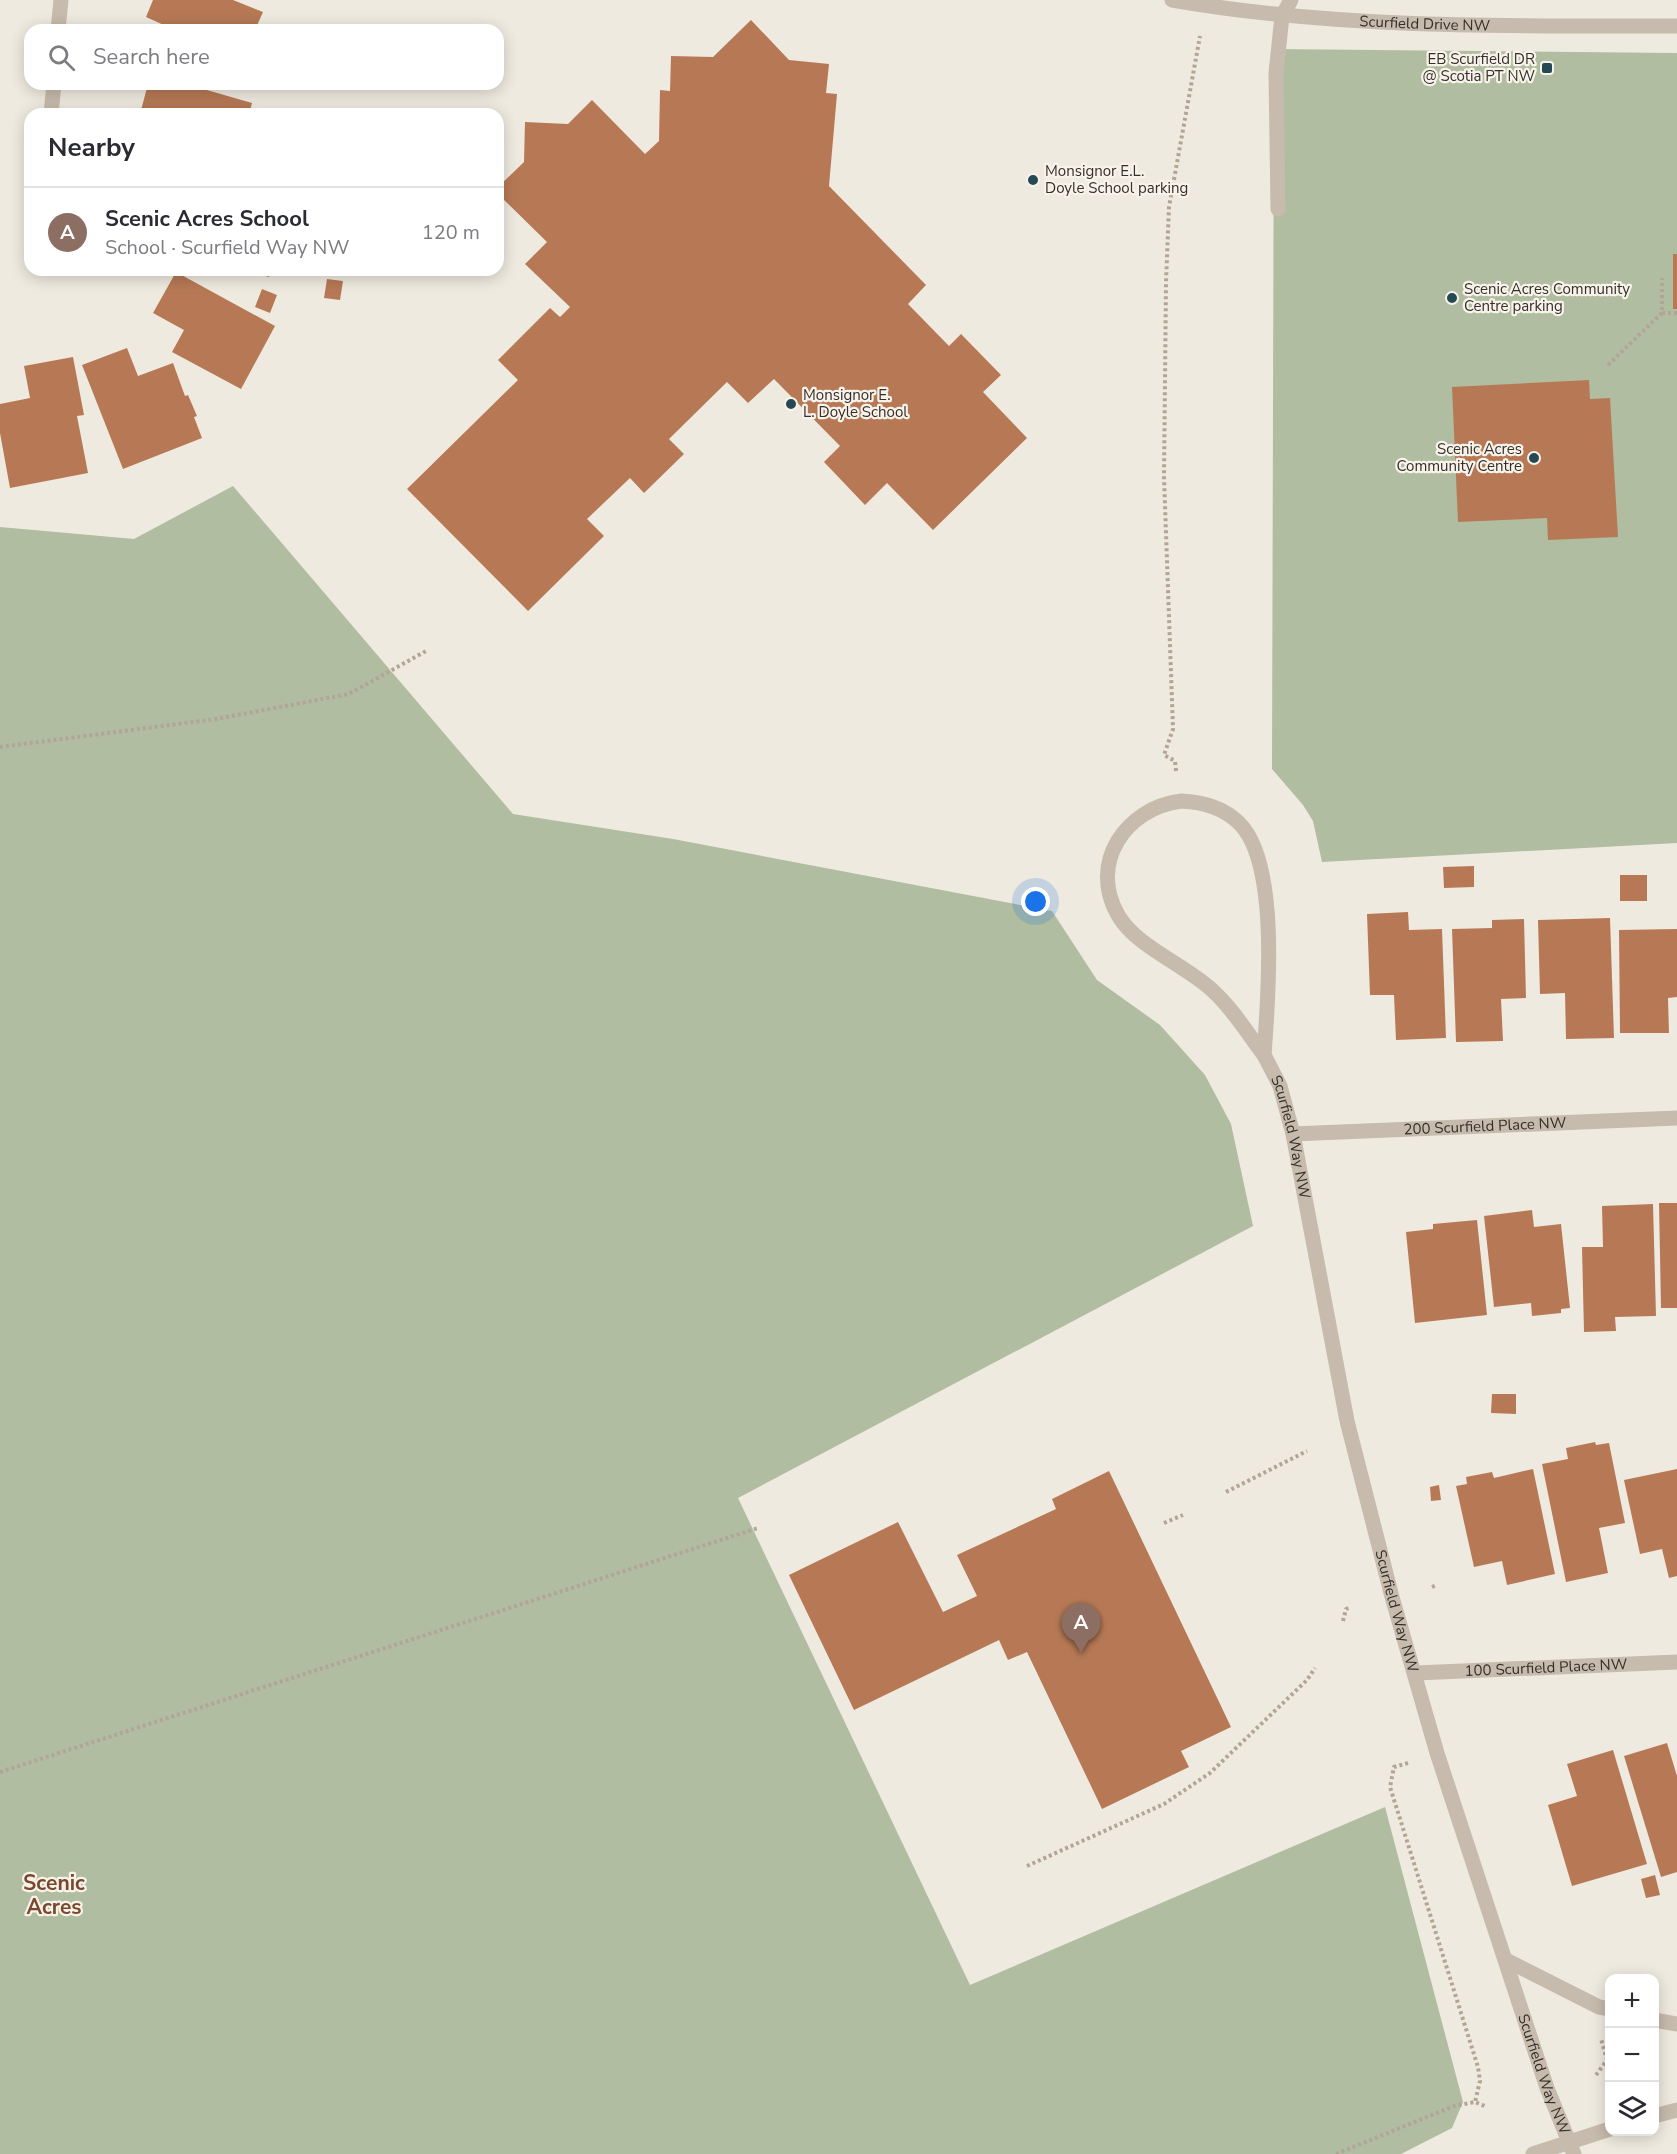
<!DOCTYPE html>
<html lang="en">
<head>
<meta charset="utf-8">
<style>
	body { margin:0; font-family:"Nunito Sans",sans-serif; background:#f2f2f3; color:#2b2b33 }
	.controls { position:absolute; right:18px; bottom:18px; display:grid; overflow:hidden; border-radius:12px; box-shadow:0 3px 15px #0003 }
	.controls button { width:54px; height:54px; display:grid; place-items:center; padding:0; border:0; border-bottom:2px solid #e1e1e2; background:#fff; color:#2b2b33; font:30px sans-serif }
	.you { position:absolute; left:1036px; top:902px; width:21px; height:21px; margin:-15px; border:4px solid #fff; border-radius:50%; background:#1a73e8; box-shadow:0 0 0 9px #1a73e833 }
	.badge { display:grid; place-items:center; width:39px; height:39px; border-radius:50%; background:#244952; color:#fff; font-size:20px; font-weight:700 }
	.pin { position:absolute; translate:-50% -50px; filter:drop-shadow(0 2px 3px #0008) }
	.pin::after { content:''; position:absolute; top:32px; width:21px; height:18px; background:inherit; clip-path:polygon(0 0,100% 0,50% 100%) }
	.list { margin:0; padding:0; list-style:none }
	h2 { display:flex; justify-content:space-between; align-items:center; height:78px; margin:0; padding:0 24px; font-size:26px }
	h2 small { font-size:20px; font-weight:400; color:#7c7c81 }
	.list li { display:grid; grid-template-columns:39px 1fr auto; gap:18px; align-items:center; box-sizing:border-box; height:90px; padding:0 24px; border-top:2px solid #e1e1e2 }
	.list b { display:block; font-size:22px; white-space:nowrap }
	.list p { margin:0; font-size:20px; white-space:nowrap; color:#7c7c81 }
	.list em { font-size:20px; font-style:normal; color:#7c7c81 }
	.icon { flex:none; width:33px; height:33px; fill:none; stroke:currentColor; stroke-width:2; stroke-linecap:round; stroke-linejoin:round }
	.map { position:relative; flex:none; width:1677px; height:2154px; overflow:hidden }
	.search { position:absolute; background:#fff; box-shadow:0 3px 15px #0003; left:24px; top:24px; width:480px; height:66px; display:flex; align-items:center; gap:15px; box-sizing:border-box; padding:0 21px; border-radius:18px; color:#7c7c81; font-size:22px }
	.panel { position:absolute; background:#fff; box-shadow:0 3px 15px #0003; left:24px; top:108px; width:480px; height:168px; border-radius:18px }
	.map>svg:first-child { display:block }
</style>
</head>
<body>
<div class="map">
<svg width="1677" height="2154" viewBox="0 0 1677 2154">
	<rect width="100%" height="100%" fill="#efeadf"/>
	<path fill="#b0bda0" d="M1274 49 1677 53V843L1322 862 1313 821 1303 805 1272 769Z
		M233 486 513 814 673 839 1052 911 1097 980 1160 1025 1205 1075 1231 1124 1253 1226 738 1498 970 1985 1385 1807 1463 2102 1452 2128 1401 2154H0V527L134 539Z"/>
	<path fill="#b77955" d="M153 0H233L263 12 255 30H165L166 26 146 17Z
		M751 20 789 60 829 64 826 93 837 94 829 186 926 285 908 304 949 346 961 334 1001 375 983 392 1027 438 933 530 887 483 865 505 824 462 840 446 774 379 748 403 727 382 669 439 684 454 644 493 630 478 587 519 604 536 528 611 407 489 518 380 498 360 550 308 560 317 570 307 525 264 547 242 498 194V187L524 162 525 122 568 124 592 100 645 154 659 141 660 90 670 91 671 56 713 57Z
		M148 84H186L252 103 249 114H140Z
		M1673 254H1677V309H1673Z
		M245 270H271L269 277Z
		M176 272 275 326 241 389 172 352 184 330 153 313Z
		M327 279 343 281 340 300 324 298Z
		M262 289 277 295 270 313 255 307Z
		M127 348 138 376 173 363 185 396 188 395 197 416 194 417 202 438 123 469 82 365Z
		M73 357 84 415 77 416 88 473 10 488 0 433V404L30 398 24 366Z
		M1589 380 1590 399 1610 398 1618 537 1548 540 1547 518 1458 522 1452 387Z
		M1474 866V887L1444 888 1443 867Z
		M1620 875H1647V901H1620Z
		M1408 912 1409 930 1442 929 1446 1038 1396 1040 1394 995H1370L1367 914Z
		M1610 918 1614 1038 1566 1039 1565 993 1540 994 1538 920Z
		M1524 919 1526 998 1501 999 1503 1041 1456 1042 1452 929 1492 928V920Z
		M1677 929V997L1668 998 1669 1033H1620L1619 930Z
		M1659 1203H1677V1308H1661Z
		M1653 1204 1656 1316 1615 1317 1616 1331 1584 1332 1582 1247H1603L1602 1206Z
		M1532 1210 1534 1227 1561 1224 1570 1308 1561 1309V1313L1532 1316 1531 1303 1494 1307 1484 1216Z
		M1477 1220 1487 1315 1415 1323 1406 1232 1433 1229V1224Z
		M1492 1394H1516V1414L1491 1413Z
		M1595 1442 1596 1445 1609 1443 1625 1523 1599 1528 1608 1573 1566 1582 1542 1464 1568 1459 1566 1448Z
		M1533 1469 1555 1574 1507 1585 1502 1561 1474 1567 1456 1486 1467 1484 1466 1477 1492 1472 1494 1478Z
		M1677 1469V1576L1669 1578 1662 1549 1640 1554 1624 1480Z
		M1109 1471 1231 1727 1181 1751 1189 1767 1102 1809 1027 1652 1008 1660 999 1640 854 1710 789 1575 898 1522 943 1612 977 1596 957 1555 1056 1509 1052 1499Z
		M1439 1485 1441 1500 1431 1501 1430 1487Z
		M1667 1743 1677 1776V1872L1661 1877 1624 1756Z
		M1613 1750 1647 1864 1572 1886 1548 1805 1577 1796 1567 1764Z
		M1655 1875 1660 1895 1646 1898 1641 1879Z"/>
	<g fill="none" stroke-linecap="round" stroke-linejoin="round">
		<path stroke="#b2a596" stroke-width="4" stroke-dasharray="3 3" stroke-linecap="butt" d="M1662 313H1677
			M1608 365 1662 313V278
			M0 747 216 719 349 694 426 651
			M1176 771 1175 761 1164 755 1173 729 1164 477 1166 282 1169 207 1200 36
			M1226 1492 1307 1451
			M1164 1523 1183 1515
			M1432 1587 1437 1585
			M1343 1621 1346 1609 1351 1607
			M1408 1763 1394 1767 1390 1787 1478 2067 1480 2081 1475 2102
			M0 1772 758 1528
			M1027 1866 1164 1804 1210 1773 1307 1680 1315 1668
			M1596 2075 1607 2060 1601 2039
			M1336 2154 1454 2106 1475 2102 1487 2107"/>
		<path stroke="#c6bbac" stroke-width="15" d="M1278 209 1276 73 1282 16"/>
		<g stroke="#c6bbac" stroke-width="15">
			<path d="M1282 16 1291 0"/>
			<path d="M58 30 61 0"/>
			<path d="M51 114 54 84"/>
			<path d="M1181 801C1203 802 1223 807 1239 823 1280 863 1268 1000 1264 1055 1248 1034 1233 1009 1213 991 1186 965 1136 947 1118 915 1088 863 1126 808 1181 801Z"/>
			<path id="s1" d="M1264 1055 1280 1086 1293 1134 1347 1421 1392 1597 1437 1753 1547 2088 1574 2154"/>
			<path id="s2" d="M1293 1134 1677 1118"/>
			<path id="s3" d="M1416 1673 1677 1662"/>
		</g>
		<g stroke="#c6bbac" stroke-width="15">
			<path id="s4" d="M1172 0C1338 29 1508 26 1677 26"/>
			<path d="M1506 1960 1599 2007 1610 2009"/>
			<path d="M1654 2020 1677 2024"/>
			<path d="M1654 2116 1677 2110"/>
			<path d="M1533 2154 1610 2129"/>
		</g>
	</g>
	<g fill="#244952" stroke="#f8f3ea" stroke-width="2">
		<rect x="1541" y="62" width="12" height="12" rx="3"/>
		<circle cx="1033" cy="180" r="6"/>
		<circle cx="1452" cy="298" r="6"/>
		<circle cx="791" cy="404" r="6"/>
		<circle cx="1534" cy="458" r="6"/>
	</g>
	<g text-anchor="middle" dominant-baseline="central" stroke-width="4.5" stroke-linejoin="round" paint-order="stroke">
		<g font-size="15" fill="#352f2a" stroke="#f8f3ea">
			<text stroke="none"><textPath href="#s4" startOffset="254">Scurfield Drive NW</textPath></text>
			<text stroke="none"><textPath href="#s2" startOffset="192">200 Scurfield Place NW</textPath></text>
			<text stroke="none"><textPath href="#s1" startOffset="87">Scurfield Way NW</textPath></text>
			<text stroke="none"><textPath href="#s1" startOffset="573">Scurfield Way NW</textPath></text>
			<text stroke="none"><textPath href="#s3" startOffset="130">100 Scurfield Place NW</textPath></text>
			<text stroke="none"><textPath href="#s1" startOffset="1059">Scurfield Way NW</textPath></text>
		</g>
		<g font-size="15" fill="#352f2a" stroke="#f8f3ea" text-anchor="start">
			<text x="1535" y="59" text-anchor="end">EB Scurfield DR<tspan x="1535" dy="17">@ Scotia PT NW</tspan></text>
			<text x="1045" y="171">Monsignor E.L.<tspan x="1045" dy="17">Doyle School parking</tspan></text>
			<text x="1464" y="289">Scenic Acres Community<tspan x="1464" dy="17">Centre parking</tspan></text>
			<text x="803" y="395">Monsignor E.<tspan x="803" dy="17">L. Doyle School</tspan></text>
			<text x="1522" y="449" text-anchor="end">Scenic Acres<tspan x="1522" dy="17">Community Centre</tspan></text>
		</g>
		<g font-size="21" font-weight="bold" fill="#7a492d" stroke="#f8f3ea">
			<text x="54" y="1883">Scenic<tspan x="54" dy="24">Acres</tspan></text>
		</g>
	</g>
</svg>
<div class="controls">
<button>+</button>
<button>−</button>
<button><svg class="icon" aria-label="layers" viewBox="0 0 24 24"><path d="M12 4l9 5-9 5-9-5zM3 14l9 5 9-5"/></svg></button>
</div>
<div class="you"></div>
<div class="pin badge" style="left:1081px;top:1653px;background:#8d6e63">A</div>
<div class="search"><svg class="icon" aria-label="search" viewBox="0 0 24 24"><circle cx="10" cy="10" r="6"/><path d="M15 15l6 6"/></svg>Search here</div>
<section class="panel">
<h2>Nearby<small></small></h2>
<ul class="list">
<li><span class="badge" style="background:#8d6e63">A</span><div><b>Scenic Acres School</b><p>School · Scurfield Way NW</p></div><em>120 m</em></li>
</ul>
</section>
</div>
</body>
</html>
